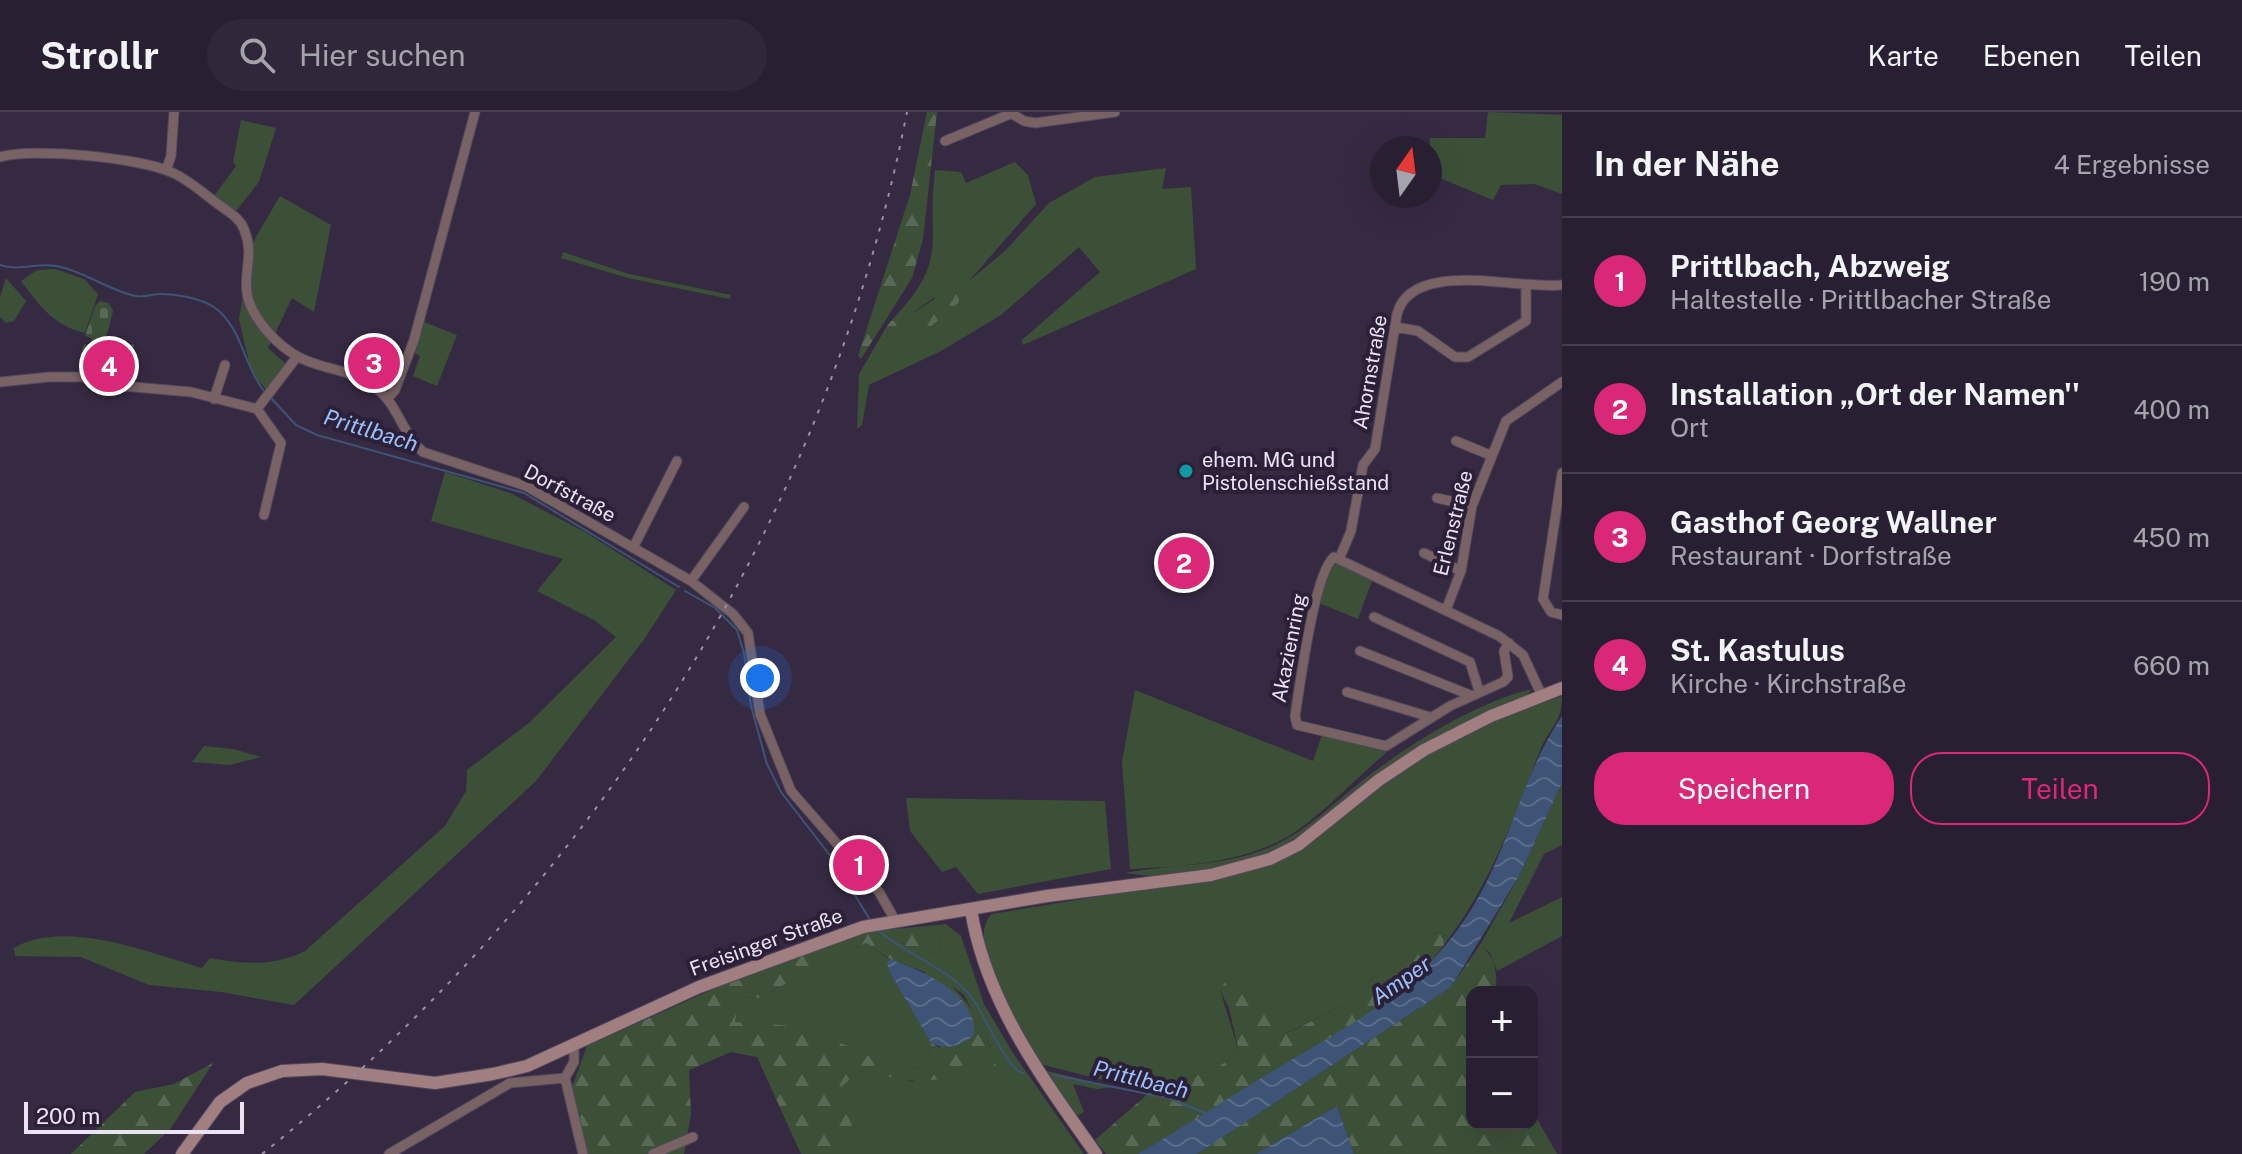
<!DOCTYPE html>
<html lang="de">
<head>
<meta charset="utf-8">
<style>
	body { margin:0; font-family:"Public Sans",sans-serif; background:#30283a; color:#f1f3f6 }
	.controls { position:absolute; right:24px; bottom:24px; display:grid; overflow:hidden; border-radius:16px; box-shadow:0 8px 32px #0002 }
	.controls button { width:72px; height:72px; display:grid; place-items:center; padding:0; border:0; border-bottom:2px solid #443e4d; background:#282032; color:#f1f3f6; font:40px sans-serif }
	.compass { position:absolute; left:1370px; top:24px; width:72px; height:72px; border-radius:50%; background:#282032; box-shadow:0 8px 32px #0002; rotate:14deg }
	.scale { position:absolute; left:24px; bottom:20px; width:220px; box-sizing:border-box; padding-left:8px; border:4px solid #ebe3f3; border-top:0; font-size:22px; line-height:28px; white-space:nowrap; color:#ebe3f3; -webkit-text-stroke:6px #2c2038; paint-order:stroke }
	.you { position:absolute; left:760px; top:566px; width:28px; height:28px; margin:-20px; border:6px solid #fff; border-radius:50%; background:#1a73e8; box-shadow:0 0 0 12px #1a73e833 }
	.badge { display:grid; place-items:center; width:52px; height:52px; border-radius:50%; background:#db2777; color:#fff; font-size:26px; font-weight:700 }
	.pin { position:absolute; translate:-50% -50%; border:4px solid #fff; box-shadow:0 2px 8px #0006 }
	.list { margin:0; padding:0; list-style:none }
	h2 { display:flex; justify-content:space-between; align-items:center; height:104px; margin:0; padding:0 32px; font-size:34px }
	h2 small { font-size:26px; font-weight:400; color:#a5a3ac }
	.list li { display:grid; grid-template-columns:52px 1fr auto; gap:24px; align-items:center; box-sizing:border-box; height:128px; padding:0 32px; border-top:2px solid #443e4d }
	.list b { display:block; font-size:30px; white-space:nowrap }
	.list p { margin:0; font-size:26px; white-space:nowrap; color:#a5a3ac }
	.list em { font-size:26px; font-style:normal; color:#a5a3ac }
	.actions { display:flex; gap:16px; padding:24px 32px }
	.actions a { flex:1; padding:18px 0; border:2px solid #db2777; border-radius:32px; text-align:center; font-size:28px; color:#db2777 }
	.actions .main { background:#db2777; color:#fff }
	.icon { flex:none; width:44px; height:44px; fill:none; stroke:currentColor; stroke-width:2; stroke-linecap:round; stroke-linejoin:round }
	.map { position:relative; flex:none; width:1562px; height:1042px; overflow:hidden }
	header { display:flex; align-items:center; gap:48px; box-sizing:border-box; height:112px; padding:0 40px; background:#282032; border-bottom:2px solid #443e4d }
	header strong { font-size:38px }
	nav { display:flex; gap:44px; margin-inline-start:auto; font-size:28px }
	.search { width:560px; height:72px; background:#30283a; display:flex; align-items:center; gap:20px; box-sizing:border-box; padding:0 28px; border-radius:44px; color:#a5a3ac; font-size:30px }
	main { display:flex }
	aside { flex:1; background:#282032 }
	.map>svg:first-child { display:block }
</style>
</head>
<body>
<header>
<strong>Strollr</strong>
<div class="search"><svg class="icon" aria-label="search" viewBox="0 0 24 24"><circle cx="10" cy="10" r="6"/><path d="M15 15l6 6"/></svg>Hier suchen</div>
<nav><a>Karte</a><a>Ebenen</a><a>Teilen</a></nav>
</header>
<main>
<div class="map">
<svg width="1562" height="1042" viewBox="0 0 1562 1042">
	<defs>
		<pattern id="forest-firs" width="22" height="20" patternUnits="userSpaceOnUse" patternTransform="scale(2)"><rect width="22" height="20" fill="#3c5038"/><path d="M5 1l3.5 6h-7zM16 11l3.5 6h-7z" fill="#586955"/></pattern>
		<pattern id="cemetery-stones" width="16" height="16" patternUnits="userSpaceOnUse" patternTransform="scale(2)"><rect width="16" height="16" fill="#3c5038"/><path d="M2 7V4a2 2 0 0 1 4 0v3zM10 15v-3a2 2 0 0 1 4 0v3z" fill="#586955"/></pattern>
		<pattern id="water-waves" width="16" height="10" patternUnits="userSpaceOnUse" patternTransform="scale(2)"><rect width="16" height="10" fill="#3d5476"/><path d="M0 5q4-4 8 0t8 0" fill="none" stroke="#596c8a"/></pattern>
	</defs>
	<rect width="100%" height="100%" fill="#362a43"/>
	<path fill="#3c5038" d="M1488 0 1562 3V82L1535 72 1501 73 1493 88 1430 62V26H1485Z
		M241 8 276 16 259 70 236 99 214 84 236 54 233 50Z
		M1015 50 1028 63 1036 92 969 169 1005 139 1049 91 1095 65 1166 56 1162 77 1191 75 1196 157 1023 233 1022 228 1100 160 1079 135 1001 203 941 239 869 273 862 313 857 317 859 262 887 214 888 227 898 231 914 220 928 217 935 185 902 208 891 209C951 146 926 133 935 58L961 60 966 71Z
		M280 84 331 113 314 200 292 186 268 236 286 252 267 279 251 259 239 207 252 132Z
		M563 140 629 162 731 183 730 187 628 166 561 146Z
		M55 157 84 167 98 182 85 221C54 214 39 193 21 169L37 158Z
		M6 166 26 189 14 209 6 211 0 205V185Z
		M424 210 457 223 437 274 413 264 420 244 415 241Z
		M445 360 510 381 585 420 676 478 645 526 536 669 294 893 221 880 149 873 81 845 15 844 14 836C65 806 150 841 202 856L210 846C244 852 273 855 305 839L445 714 466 679 467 658 530 610 616 525 594 508 537 479 563 447 431 409Z
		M1334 449 1373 466 1358 507 1319 491Z
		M1532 577 1526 584 1492 599 1269 743 1199 760 1159 765 1125 761C1177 751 1230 756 1279 731 1308 717 1332 693 1357 673 1404 635 1474 591 1532 577Z
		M1135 578 1313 649 1322 623 1384 637 1386 641C1356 666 1331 694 1298 718 1250 751 1186 754 1130 757L1122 650Z
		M1562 584C1562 612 1549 615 1540 639 1511 711 1492 770 1444 833L1443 822 1433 820 1403 851 1376 862 1355 888 1286 921 1242 880 1231 861 1220 878 1239 940 1218 955 1150 980 1040 952C1023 925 962 828 992 802L1252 759 1298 739 1403 655 1491 610Z
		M204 634 233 637 261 645 230 653 192 650Z
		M1562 671V733L1544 742 1509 811 1562 785V824L1497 859 1490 841 1480 833 1519 764Z
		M906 686 1105 689 1111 757 978 782 956 755 942 760 910 719Z
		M946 812 961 824 984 892 1013 941 1084 1042H863L837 977 867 954 912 970 991 935 964 883 927 856V842L940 840 939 825 927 814Z
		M866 831 889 847 890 861 931 931 929 943 917 957 880 953 861 939 735 910 740 885 758 886Z
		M1043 958 1114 975 1097 977 1073 972 1084 1000 1077 1004Z"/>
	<path fill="url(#forest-firs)" fill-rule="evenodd" d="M927 0H937L923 127 912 166 861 247 858 244 910 83Z
		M952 179 959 183V190L928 217 914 220 898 231 888 227 887 214 891 209C913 206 930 186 952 179Z
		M927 814 939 824 940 840 927 842V856C964 877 985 912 996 954 954 965 906 981 867 954L838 977 863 1042H801L757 945 731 940 689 958 691 1002 684 1042H578L566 992 587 934 760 856 864 820ZM866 831 890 847 925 860 940 936 931 931 929 943 917 957 881 953 861 939 795 914 735 910 740 885 758 886Z
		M1433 820 1443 822 1444 833 1422 861 1372 902 1138 1042H1106L1095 1028 1150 980 1218 955 1239 940 1229 896 1220 878 1231 860C1245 886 1272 896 1287 921L1355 888 1376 862 1403 851Z
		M1480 833C1496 845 1497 860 1496 880H1472V1012H1532V998L1557 1042H1354L1337 994 1256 1042H1197L1451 875Z
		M213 951 171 1016 144 1042H71L135 980 174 972Z"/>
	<path fill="url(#cemetery-stones)" d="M100 189 109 191 113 199 106 226 134 233 124 273 90 265 80 243 84 232 90 234 92 226 85 224 95 194Z"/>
	<path fill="url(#water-waves)" d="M1562 604V671L1519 764 1451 875 1197 1042H1138C1184 1015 1228 986 1273 959 1352 911 1417 882 1469 801 1509 739 1521 664 1562 604Z
		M890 847C922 859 977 880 974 923 962 933 947 939 931 931L890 861 887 851Z
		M1337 994 1354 1042H1256Z"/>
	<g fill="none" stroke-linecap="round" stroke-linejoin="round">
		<path stroke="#3d5476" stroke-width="2" d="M0 153C20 160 40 149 61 155 87 161 110 179 136 184 144 186 152 182 160 182 178 182 206 187 219 199 243 221 244 254 264 279
			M271 286 296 313 317 323 524 381 679 475
			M685 479 715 496 737 518 744 541 751 594 767 652 781 680 835 750 870 808
			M879 819C908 844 954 858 975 890 985 905 1009 961 1024 961
			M1054 963 1168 986 1207 1002"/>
		<g stroke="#53485f" stroke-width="11">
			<path id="minor" d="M1009 0 1024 9 1035 11 1115 0
				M945 29 1010 2
				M0 45C32 35 143 46 173 61 189 68 204 82 218 92 227 99 239 105 244 117 260 156 227 172 267 219 308 266 339 247 377 277 398 293 403 323 423 340L526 374 691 469 733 502 748 521 760 602 791 679 879 780 895 808
				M166 58 171 44 174 0
				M1395 215 1418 219 1455 245H1468L1526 209V175
				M0 270 49 265H89L123 274 191 280 257 297 296 246
				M214 287 225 253
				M387 287 395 278 414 228 475 0
				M257 297 281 331 264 403
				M1456 329 1490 343
				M1562 361 1543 487 1551 500 1562 503
				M1437 386 1472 394
				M633 436 677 349
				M1424 441 1461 459
				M1340 445 1351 419 1363 353 1375 337 1397 202C1412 146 1518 178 1562 173
				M691 469 744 395
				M1446 498 1461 459 1472 394 1506 309 1562 270
				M1374 505 1470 550 1479 579
				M1509 531 1504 539 1508 565 1503 570 1450 594 1386 634 1297 613 1295 604C1300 574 1314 461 1334 445L1499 524 1523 543 1542 584
				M1360 539 1470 583
				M1347 580 1430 605
				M574 931V950L565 966 583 1042
				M389 1042 510 971 565 966
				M653 1042 693 1025"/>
		</g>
		<g stroke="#53485f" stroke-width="14">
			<path id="secondary" d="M971 798C986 891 1043 967 1096 1042
				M182 1042 220 990 247 971 282 959 322 957 435 971 493 962 527 954 699 875 863 815 1047 784 1211 763 1270 747 1298 733 1379 668 1424 638 1491 604 1562 576"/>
		</g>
		<use href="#minor" stroke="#786263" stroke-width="9"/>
		<use href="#secondary" stroke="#a17e80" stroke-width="12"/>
		<path stroke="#9a90a4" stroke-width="2" stroke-dasharray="4 8" stroke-linecap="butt" d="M262 1042C588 782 827 411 907 0"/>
	</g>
	<circle fill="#0f9aa8" stroke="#2c2038" stroke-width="3" cx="1186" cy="359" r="8"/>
	<g text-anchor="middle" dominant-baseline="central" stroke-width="8" stroke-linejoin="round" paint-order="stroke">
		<g font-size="20" fill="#ebe3f3" stroke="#2c2038">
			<text transform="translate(1370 260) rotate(-80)">Ahornstraße</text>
			<text transform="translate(570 381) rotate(28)">Dorfstraße</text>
			<text transform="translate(1453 411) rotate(-76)">Erlenstraße</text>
			<text transform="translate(1289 536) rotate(-79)">Akazienring</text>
			<text transform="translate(766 830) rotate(-20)">Freisinger Straße</text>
		</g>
		<g font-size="20" fill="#ebe3f3" stroke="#2c2038" text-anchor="start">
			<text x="1202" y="348">ehem. MG und<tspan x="1202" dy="23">Pistolenschießstand</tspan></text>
		</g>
		<g font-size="22" font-style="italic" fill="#9ac1fc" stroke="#2c2038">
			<text transform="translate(371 318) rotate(17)">Prittlbach</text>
			<text transform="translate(1401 868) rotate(-35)">Amper</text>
			<text transform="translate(1141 967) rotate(14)">Prittlbach</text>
		</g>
	</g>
</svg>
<div class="controls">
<button>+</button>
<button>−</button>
</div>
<svg class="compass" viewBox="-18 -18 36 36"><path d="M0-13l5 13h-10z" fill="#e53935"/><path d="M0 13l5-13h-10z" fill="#a5a3ac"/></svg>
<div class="scale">200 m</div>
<div class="you"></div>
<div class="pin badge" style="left:859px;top:753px">1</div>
<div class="pin badge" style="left:1184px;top:451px">2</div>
<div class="pin badge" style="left:374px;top:251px">3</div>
<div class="pin badge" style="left:109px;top:254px">4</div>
</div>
<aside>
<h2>In der Nähe<small>4 Ergebnisse</small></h2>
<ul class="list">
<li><span class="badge">1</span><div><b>Prittlbach, Abzweig</b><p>Haltestelle · Prittlbacher Straße</p></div><em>190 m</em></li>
<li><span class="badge">2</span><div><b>Installation „Ort der Namen''</b><p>Ort</p></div><em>400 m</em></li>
<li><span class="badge">3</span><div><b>Gasthof Georg Wallner</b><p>Restaurant · Dorfstraße</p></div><em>450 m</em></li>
<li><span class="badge">4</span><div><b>St. Kastulus</b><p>Kirche · Kirchstraße</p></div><em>660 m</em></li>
</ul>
<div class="actions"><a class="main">Speichern</a><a>Teilen</a></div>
</aside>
</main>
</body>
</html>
